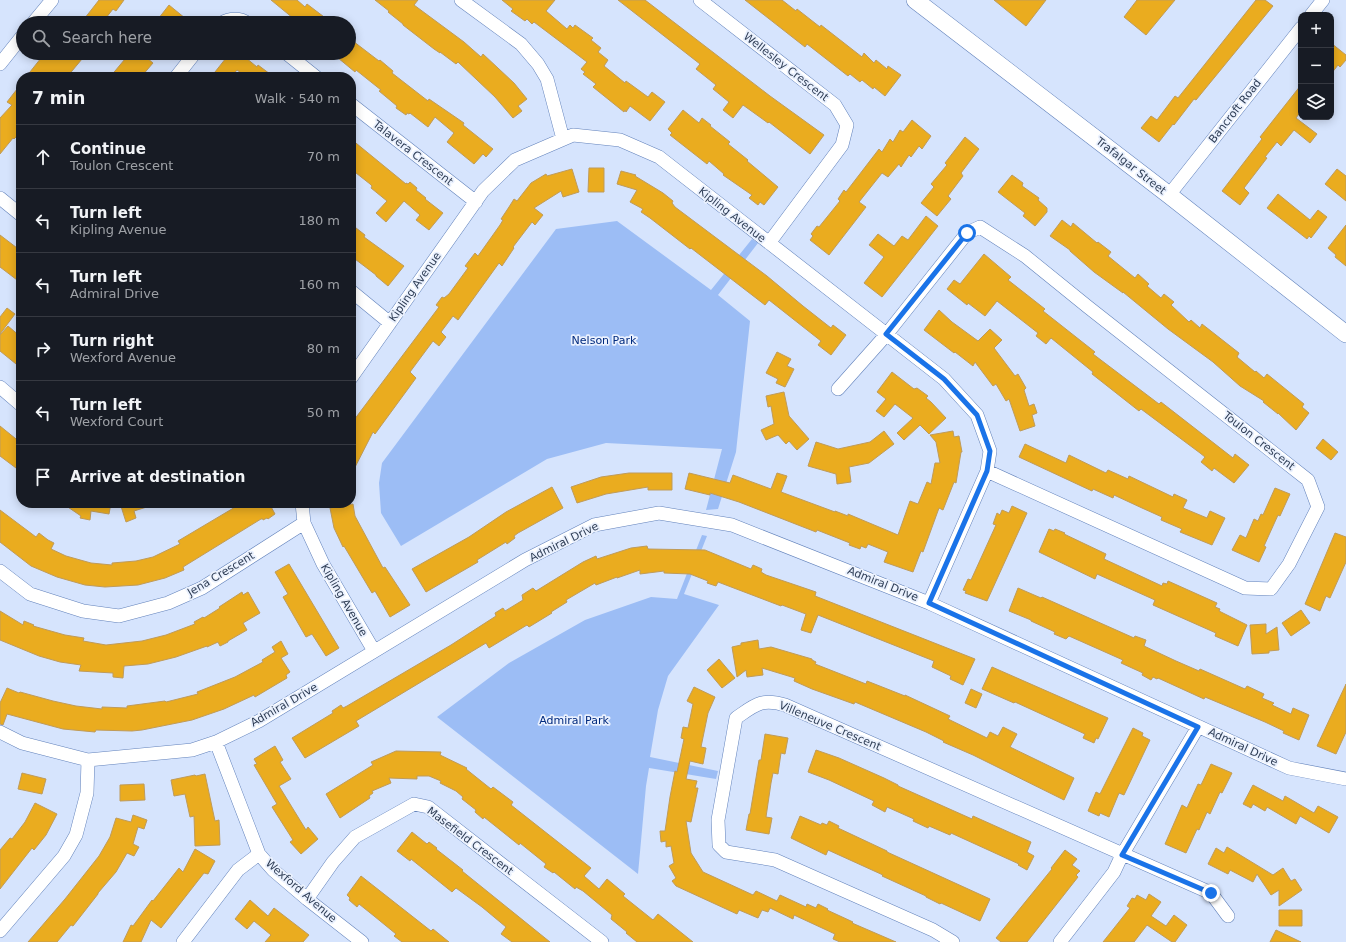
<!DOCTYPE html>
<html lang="en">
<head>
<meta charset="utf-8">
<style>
	body { margin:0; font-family:"DejaVu Sans",sans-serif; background:#20242c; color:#f1f3f6 }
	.controls { position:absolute; right:12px; top:12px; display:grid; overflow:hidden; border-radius:8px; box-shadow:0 2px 10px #0003 }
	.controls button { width:36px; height:36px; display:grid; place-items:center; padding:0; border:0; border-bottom:1px solid #363941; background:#171b24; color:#f1f3f6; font:20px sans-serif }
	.stop { position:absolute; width:12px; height:12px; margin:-9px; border:3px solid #1a73e8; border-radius:50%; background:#fff }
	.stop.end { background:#1a73e8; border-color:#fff; box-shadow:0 1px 4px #0008 }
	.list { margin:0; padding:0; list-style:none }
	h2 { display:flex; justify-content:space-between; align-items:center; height:52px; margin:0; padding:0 16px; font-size:17px }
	h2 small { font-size:13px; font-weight:400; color:#9ea1a6 }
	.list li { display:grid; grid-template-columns:26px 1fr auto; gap:12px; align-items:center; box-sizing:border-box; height:64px; padding:0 16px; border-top:1px solid #363941 }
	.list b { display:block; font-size:15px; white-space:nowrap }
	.list p { margin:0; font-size:13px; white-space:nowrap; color:#9ea1a6 }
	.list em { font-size:13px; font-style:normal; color:#9ea1a6 }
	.icon { flex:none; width:22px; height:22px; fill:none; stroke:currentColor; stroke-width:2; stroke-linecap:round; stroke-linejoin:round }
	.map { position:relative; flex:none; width:1346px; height:942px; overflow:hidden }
	.search { position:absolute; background:#171b24; box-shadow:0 2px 10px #0003; left:16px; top:16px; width:340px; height:44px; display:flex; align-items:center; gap:10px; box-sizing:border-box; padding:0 14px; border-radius:22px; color:#9ea1a6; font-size:15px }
	.panel { position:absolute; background:#171b24; box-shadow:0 2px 10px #0003; left:16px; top:72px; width:340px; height:436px; border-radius:16px }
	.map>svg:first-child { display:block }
</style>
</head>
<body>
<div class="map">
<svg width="1346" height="942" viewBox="0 0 1346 942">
	<rect width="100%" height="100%" fill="#d6e4fd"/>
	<path fill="#9cbdf5" d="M617 221 711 290 752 239 758 243 718 295 750 321 736 452 718 509 706 510 722 449 606 443 547 459 401 546 381 513 379 483 382 463 556 229Z
		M702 535 707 536 684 594 719 605 668 676 658 710 650 757 718 771 716 779 649 768 646 786 638 874 437 717 509 663 585 620 651 597 677 599Z"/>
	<path fill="#eaac1f" stroke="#bf9b5a" d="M99 0H124L116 11 113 9 102 23H81Z
		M271 0H297L305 7 307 4 332 23H299Z
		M375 0H418L414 5 464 42 481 57 483 54 514 83 527 99 518 106 522 111 513 118 495 97 458 62 456 64 440 52V53L434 49 403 25V24L388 12 389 11Z
		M502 0H555L546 11 567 29 570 25 573 28 575 25 593 38 591 40 601 48 598 52 608 60 604 66 625 83 626 81 648 97 652 92 665 102 650 121 630 106 626 112 625 110 624 112 593 87 596 84 583 74 585 72 581 69 587 62 534 22 532 24 527 19 525 21 511 11 513 9Z
		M618 0H645L770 96 824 135 810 154 769 122 768 123 743 105 733 118 723 110 729 102 713 89 716 85 696 69 700 64Z
		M745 0H782L796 11 797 9 820 27 821 25 862 57 864 53 874 63 876 60 887 69 888 66 901 75 885 96 874 87 873 89 862 80 860 82 850 74 848 76 807 44 805 47Z
		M994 0H1046L1026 26Z
		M1137 0H1175L1146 35 1124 17Z
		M1256 0H1265L1273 6 1196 100 1194 99 1174 125 1173 124 1159 142 1141 128 1151 116 1157 120 1175 96 1178 98Z
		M169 5 191 23H155Z
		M349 38 379 61 380 60 393 71 392 73 428 101 429 99 464 123 463 125 493 149 486 157 483 154 474 164 447 142 454 133 435 117 428 127 410 113 409 114 407 113 406 115 396 108 397 106 379 91 381 90 356 70 355 72 332 53H349Z
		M1331 43 1346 55V60L1340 67 1338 65 1331 74Z
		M45 53H50L56 58 60 53H87L67 77H26Z
		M130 53H141L153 63 141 77H110Z
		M230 53H240L257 67 258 65 274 77H247L237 70 231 77H211Z
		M21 84V120L16 126 21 130V132L14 139 13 138 0 154V118L12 105 7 102Z
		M1301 85V111L1296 118 1317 134 1310 143 1294 130 1281 146 1277 142 1265 157 1267 158 1244 188 1249 193 1240 205 1222 191 1262 139 1260 137Z
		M683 110 699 123 702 118 711 125 710 126 730 142 728 144 748 160 747 161 778 187 764 205 760 202 758 205 749 198 752 195 723 175 724 174 709 161 707 164 670 135 672 133 668 129Z
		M912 120 931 136 922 149 919 146 911 157 909 155 901 167 899 164 888 177 882 173 859 202 866 207 829 255 810 240 813 236 811 234 817 226 819 227 840 201 838 199 844 190 846 192 879 149 882 152 890 139 893 142 900 130 903 132Z
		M965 137 979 149 961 173 963 176 948 196 951 199 937 216 921 203 934 187 931 184 947 165 945 163Z
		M351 139 406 184V183L408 184 410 182 417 188 416 190 426 198 425 199 443 213 429 230 416 220 420 215 404 201 386 222 376 213 387 201 371 188 372 186 370 184 351 169Z
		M589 168H604V192H588Z
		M572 169 579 192 563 197 561 191 534 208 543 215 535 225 532 222 513 247 514 248 502 266 499 263 458 320 453 316 441 332 446 337 439 346 433 341 410 372 416 378 375 434 373 432 351 475V424L439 307 436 305 442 297 444 298 449 294 468 268 465 266 475 253 478 256 500 225 503 220 501 219 509 207 514 199 517 201 531 183 546 174 547 176Z
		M1337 169 1346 176V201L1325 184Z
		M621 171 636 175 635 176 663 193 673 201 672 203 675 207 767 276 803 306 831 328 833 325 846 335 831 355 818 345 821 341 769 300 765 305 691 248 690 249 650 218 641 212 643 209 630 202 637 190 617 184Z
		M1012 175 1023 183 1022 186 1039 198 1038 200 1047 208V212L1035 226 1023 216 1025 213 998 192Z
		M1278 194 1310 220 1318 210 1327 217 1311 238 1309 236 1307 239 1267 208Z
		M926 216 938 226 882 297 864 283 884 257 869 245 878 234 894 246 902 236 908 240Z
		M1062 220 1071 227 1073 223 1097 243 1098 242 1111 252 1108 256 1135 278 1138 274 1149 284 1147 286 1161 298 1164 294 1174 302 1171 305 1189 322 1191 320 1200 328 1202 324 1239 353 1237 357 1255 372 1256 371 1264 378 1267 374 1304 404 1302 407 1309 413 1296 430 1278 413V414L1263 402 1264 401 1240 386 1213 362 1168 329 1123 292V293L1094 272 1070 251V250L1050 236Z
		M351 224 365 235 364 237 404 266 388 286 376 276V275L351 256Z
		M1346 225V266L1335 257 1336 255 1328 248Z
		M0 235 21 251V283L0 267Z
		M984 254 1011 277 1008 280 1045 309 1043 311 1095 352 1093 354 1159 404 1161 402 1233 458 1235 454 1249 465 1234 483 1214 468 1212 471 1201 462 1205 457 1200 453 1141 409 1139 411 1092 374 1093 372 1051 338 1046 344 1036 336 1038 333 997 301 985 316 968 303 967 305 947 289 954 280 960 284Z
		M7 308 15 314 0 334V317Z
		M939 310 952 322 978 341 990 329 1002 340 994 348 1015 376 1018 374 1026 388 1024 390 1029 406 1034 404 1037 413 1032 415 1035 426 1020 431 1009 399 1006 401 996 384 993 386 975 362 973 366 955 352 954 353 924 330Z
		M8 326 21 337V368L0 351V335Z
		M777 352 791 359 787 366 794 369 785 387 776 383 778 379 766 373Z
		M892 372 914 389 917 388 928 396 926 398 931 402 946 418 929 434 920 425 904 440 897 433 913 418 895 404 884 417 876 411 886 399 877 392Z
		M784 392 789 416 809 439 797 450 789 441 786 444 778 435 766 440 761 430 774 424 771 406 768 407 766 396Z
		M0 426 21 443V471L17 467 16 468 0 456Z
		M884 431 894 444 869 463 849 467 851 482 837 484 836 474 808 466 816 442 838 449 870 442Z
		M953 431 954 437 959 436 962 452H961L956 483 954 482 943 510 939 508 923 552 921 551 913 572 884 562 888 552 868 544 866 548 861 546 860 549 849 545 850 543 817 530 816 532 739 502 710 493V495L685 489 689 473 730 483 733 475 771 489 777 473 787 476 781 492 835 512V511L848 516V514L898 535 910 501 918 504 927 482 931 484 935 463H940L936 442 930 435Z
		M1323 439 1338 452 1331 460 1316 448Z
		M1025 444 1066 463 1069 455 1106 473 1108 470 1128 479 1129 476 1173 497 1174 494 1187 500 1183 508 1207 518 1210 511 1225 518 1212 545 1180 532 1182 529 1161 520 1162 517 1142 508 1114 495 1113 498 1093 489 1092 491 1019 457Z
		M629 473H672V490H648V487L606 494 577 503 571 487 601 477Z
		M552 487 563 508 518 533 514 536 515 538 507 544 506 542 477 560 478 562 426 592 412 569 469 537 506 512Z
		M1275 488 1290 494 1280 516 1278 515 1264 546 1266 547 1259 562 1232 550 1240 535 1246 538 1254 519 1258 521 1261 514 1263 515Z
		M62 503H111L109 514 91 511 90 520 80 518 81 516Z
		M120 503H152L153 505 134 511 136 518 126 522Z
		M242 503H269L275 514 268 519 267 518 263 520V519H261L183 567 184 570 165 578 138 585 105 587 85 585 57 577 31 566 0 542V510L36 537 39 533 48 540 54 543 51 549 66 556 91 563 112 565V563L136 561 153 557 180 544 178 541Z
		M353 504 355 516 383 568 385 567 410 605 390 617 375 591 372 593 344 546 343 547 334 528 330 508Z
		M1012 506 1027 513 987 601 965 593 966 591 963 590 968 579 971 580 996 525 993 524 997 513 1000 515 1002 510 1009 513Z
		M1049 529 1054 531 1055 529 1065 533 1064 534 1106 554 1104 559 1162 586 1163 583 1167 584 1168 581 1217 603 1215 607 1220 609 1219 611 1247 625 1238 646 1215 636 1216 633 1153 605 1155 600 1097 574 1095 579 1039 552Z
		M1335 533 1346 537V562L1330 598 1326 596 1320 611 1305 604Z
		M647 546 648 549 705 550 751 569 753 565 762 569 761 572 766 575 816 592 815 596 975 659 963 685 950 679 951 676 932 667 934 661 818 615 811 633 801 630 806 614 782 605 781 606 718 582 716 586 707 583 708 581 690 574 664 573V571L640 574V570L617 578V577L596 585 595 583 566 600 567 602 551 612 552 613 529 627 527 625 489 648 486 643 356 721 359 726 305 758 292 738 333 713 332 711 341 705 343 708 347 706 451 645 496 616 495 613 503 608 505 611 523 600 522 595 533 588 536 591 583 562 596 556 597 559 631 548Z
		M289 564 339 648 326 656 312 634 306 637 283 597 288 594 275 572Z
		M1018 588 1041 598 1042 597 1134 638 1135 636 1146 640 1144 646 1176 661 1199 671 1200 669 1245 689 1247 686 1264 694 1262 698 1274 703 1272 705 1291 714 1293 708 1309 715 1299 740 1283 733 1284 731 1265 722 1205 697 1204 699 1158 678 1157 679 1153 677 1151 680 1142 675 1143 673 1121 663 1123 660 1069 636 1066 639 1054 634 1055 632 1031 621V620L1009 611Z
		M242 592 243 595 248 592 260 613 243 623 247 630 228 641V642L220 646 218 642 207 647V646L176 657 148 664 124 666 123 678 113 677V673L79 671 81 665 60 662 39 656 0 640V611L23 625 24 621 34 625 33 626 65 635 84 638 83 641 106 645 142 641 166 635 195 624 194 622 203 617 204 618 220 608 219 607Z
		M1301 610 1310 623 1291 636 1282 623Z
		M1266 624V634L1277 627 1279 650 1269 651V653L1252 654 1250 625Z
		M758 640 759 649 771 647 812 659V660L816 662 815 664 866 684 867 681 905 696V695L950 716 948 719 987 738 990 732 998 736 1003 727 1017 734 1010 747 1074 778 1064 800 973 755 943 742 944 741 926 732 855 702 854 704 812 689 794 681 795 678 762 668 763 675 747 677 746 670 737 677 732 647 741 645V643Z
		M281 641 288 654 281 658 290 672 286 675 287 678 255 697 254 695 224 709 192 720 142 730 132 731 96 730 95 732 63 729 7 714 3 725 0 724V703L7 688 19 693 20 692 53 701 76 706 102 709V707L127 708V706L165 701 166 702 198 694 197 692 235 677 263 662 262 660 275 652 272 647Z
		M719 659 735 678 722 688 707 670Z
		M992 667 1108 718 1098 739 1096 738 1094 743 1083 738 1085 734 1015 702 1014 703 982 689Z
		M1346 684V732L1336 754 1317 746Z
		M694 687 715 697 708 713 701 747 706 748 703 764 690 761 686 779 697 781 695 788H698L691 822 686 821 691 853 703 872 753 895 756 891 777 901 780 895 806 907 807 904 816 908 818 904 828 909 827 910 853 922 852 923 896 942H840L833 939 835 934 794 915 793 919 770 908 768 912 762 910 758 918 739 910 737 914 676 886 672 881 676 878 669 866 674 863 671 846 666 847V841L661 842 660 831H665L670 797 675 771 677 772 684 739 681 738 683 727 688 728 693 704 687 701Z
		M971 689 982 694 976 708 965 703Z
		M1133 728 1143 733 1142 736 1150 740 1124 795 1119 793 1109 817 1100 813 1099 816 1088 811 1096 792 1100 794Z
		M765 734 788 738 785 754 781 753 778 774 773 773 771 783 766 817 772 818 769 834 746 830 749 814H750L759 760H761Z
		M275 746 283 760 280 762 291 779 279 786 306 830 308 827 318 839 301 854 290 842 293 840 272 807 277 804 254 765 257 764 254 759Z
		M816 750 839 758 884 778 898 785V786L972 819 973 816 1031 842 1027 852 1034 856 1027 870 1018 865 1019 864 951 833 950 835 929 826 928 828 913 821 914 819 887 807 885 812 872 805 874 801 829 780 808 772Z
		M396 751 441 752 440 755 467 768 466 769 491 789 493 787 513 802 511 805 591 868 584 876 599 889 607 879 625 894 623 896 653 920 658 914 693 942H637L626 933 627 932 611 919 612 915 583 891 576 887 575 889 554 872 553 873 544 867 546 864 520 843 519 845 484 817 483 819 475 812 476 810 462 799 463 797 456 791 440 783 441 781 429 776H417V779L389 778 391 783 372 791 373 793 369 796 370 798 340 818 326 794 373 765 371 762Z
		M1211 764 1232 773 1222 793 1220 792 1210 814 1207 812 1199 830 1197 829 1186 853 1165 844 1182 805 1187 808 1198 784 1201 785Z
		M22 773 46 779 42 794 18 789Z
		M205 774 215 821 219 820 220 845 195 846 194 816 190 817 185 794 174 796 171 780 195 775 196 776Z
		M144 784 145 800 120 801V785Z
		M1253 785 1283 801 1285 796 1314 813 1318 806 1338 817 1329 833 1300 816 1296 824 1267 807 1265 811 1253 804 1251 808 1243 804Z
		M35 803 57 814 46 835 34 850 32 848 0 889V850L10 838 12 839 25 822Z
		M133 815 147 820 144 829 138 827 133 844 139 847 134 856 127 853 116 872 98 893V894L73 926 71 925 57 942H28L65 899 99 856 110 837 116 818 131 822Z
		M800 816 821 825 822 823 827 825 829 821 839 826 838 828 887 851V852L990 899 980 921 941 903 940 904 926 897V896L882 876 883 875 828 850 826 855 791 838Z
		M412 832 427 844 429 842 437 848 436 849 463 870 462 871 550 942H512L501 934 506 927 482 907 456 888 452 892 411 859 410 861 397 851Z
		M1227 847 1273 875 1283 868 1291 881 1295 879 1302 890 1279 906V890L1271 895 1257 874 1253 882 1230 870 1228 874 1208 864 1216 848 1224 853Z
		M195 849 215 861 208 874 204 873 161 928 151 920 141 942H123L131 925 133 926 152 900 153 901 179 868 183 872Z
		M1065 850 1077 859 1072 865 1080 871 1076 875 1078 877 1027 942H1001L996 938 1052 869 1051 868Z
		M361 876 431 931 433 929 449 942H402L394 936 396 934 374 916 359 904 357 907 349 900 350 898 347 895Z
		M1149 894 1161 902 1151 916 1166 926 1174 915 1187 925 1175 942H1172L1147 925 1134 942H1103L1130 908 1127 906 1132 898 1135 899 1137 895 1146 900Z
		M250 900 268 916 274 908 309 935 303 942H265L271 935 254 921 247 929 235 919Z
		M1279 910H1302V926H1279Z
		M1276 930 1301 942H1270Z"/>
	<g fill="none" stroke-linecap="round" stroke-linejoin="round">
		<g stroke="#6282bb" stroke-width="14">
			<path id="minor" d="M461 0 521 44 538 64 547 79 563 139
				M700 0 835 105 847 125 842 145 769 243
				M1311 15 1323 0
				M33 23 52 0
				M222 23C229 18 241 18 247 23
				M286 53 316 77
				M0 64 23 35
				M176 77 195 53
				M351 104 476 202
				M1169 195 1301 28
				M0 198 21 215
				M351 291 390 323
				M351 378 483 191 515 160 573 135 620 140 659 157 944 379 977 415 990 451 987 471 929 603
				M0 387 21 405
				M838 389 886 335 967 233 980 227 1025 256 1088 307 1308 480 1318 507 1289 564 1271 589 1245 588 987 471
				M302 503 304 523 323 564 374 651
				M0 571 30 594 83 611 119 616 168 603 202 588 304 523
				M0 732 22 743 88 760 192 750 216 742 259 721 525 560 594 525 659 513 732 525 929 603 1289 768 1346 779
				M216 742 259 854 273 870 307 899 362 942
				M307 899 333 862 355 837 414 804 428 807 602 942
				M0 931 64 856 76 835 87 793 88 760
				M183 942 238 870 259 854
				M953 942 933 930 775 860 726 852 719 845 718 820 736 718C755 705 761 698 785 705L1211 893 1228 916
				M1060 942 1114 872 1122 855 1198 727"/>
		</g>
		<g stroke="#6282bb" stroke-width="18">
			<path id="major" d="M915 0 1169 195 1346 334"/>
		</g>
		<use href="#minor" stroke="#fff" stroke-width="13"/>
		<use href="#major" stroke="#fff" stroke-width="17"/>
	</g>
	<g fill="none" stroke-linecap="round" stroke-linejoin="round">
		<path stroke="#1a73e8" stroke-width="5" d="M967 233 886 334 944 379 977 415 990 451 987 471 929 603 1198 727 1122 855 1211 893"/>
	</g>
	<g text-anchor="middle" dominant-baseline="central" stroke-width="3.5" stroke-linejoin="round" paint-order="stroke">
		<g font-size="11" fill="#2e3d55" stroke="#eaf1fe">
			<text transform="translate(786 67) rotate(38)">Wellesley Crescent</text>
			<text transform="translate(1235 111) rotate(-52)">Bancroft Road</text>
			<text transform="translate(413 153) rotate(38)">Talavera Crescent</text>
			<text transform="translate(1131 166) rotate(38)">Trafalgar Street</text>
			<text transform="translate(732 215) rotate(38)">Kipling Avenue</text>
			<text transform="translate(415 287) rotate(-55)">Kipling Avenue</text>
			<text transform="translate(1259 441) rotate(38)">Toulon Crescent</text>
			<text transform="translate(564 542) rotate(-26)">Admiral Drive</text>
			<text transform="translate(221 574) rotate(-31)">Jena Crescent</text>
			<text transform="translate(883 584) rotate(22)">Admiral Drive</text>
			<text transform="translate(344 600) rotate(60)">Kipling Avenue</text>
			<text transform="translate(284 705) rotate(-30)">Admiral Drive</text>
			<text transform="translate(830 726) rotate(23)">Villeneuve Crescent</text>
			<text transform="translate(1243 747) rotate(25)">Admiral Drive</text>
			<text transform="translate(470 841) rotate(37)">Masefield Crescent</text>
			<text transform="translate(301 891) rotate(41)">Wexford Avenue</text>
		</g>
		<g font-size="11" fill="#002a7e" stroke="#eaf1fe">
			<text x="604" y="340">Nelson Park</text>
			<text x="574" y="720">Admiral Park</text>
		</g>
	</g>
</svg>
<div class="controls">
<button>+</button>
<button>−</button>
<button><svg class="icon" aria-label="layers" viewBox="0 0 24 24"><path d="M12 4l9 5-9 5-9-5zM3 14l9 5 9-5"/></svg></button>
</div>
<div class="stop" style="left:967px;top:233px"></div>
<div class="stop end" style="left:1211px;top:893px"></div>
<div class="search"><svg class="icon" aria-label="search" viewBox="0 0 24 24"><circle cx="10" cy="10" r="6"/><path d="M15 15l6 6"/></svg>Search here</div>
<section class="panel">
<h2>7 min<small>Walk · 540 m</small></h2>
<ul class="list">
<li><svg class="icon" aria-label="ahead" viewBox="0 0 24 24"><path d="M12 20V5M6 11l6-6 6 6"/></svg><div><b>Continue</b><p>Toulon Crescent</p></div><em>70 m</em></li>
<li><svg class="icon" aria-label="left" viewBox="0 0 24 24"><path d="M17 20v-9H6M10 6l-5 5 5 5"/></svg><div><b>Turn left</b><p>Kipling Avenue</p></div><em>180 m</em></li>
<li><svg class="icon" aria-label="left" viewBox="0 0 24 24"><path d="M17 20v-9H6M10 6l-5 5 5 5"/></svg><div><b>Turn left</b><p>Admiral Drive</p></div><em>160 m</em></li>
<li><svg class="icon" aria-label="right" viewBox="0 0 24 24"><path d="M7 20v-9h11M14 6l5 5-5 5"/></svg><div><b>Turn right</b><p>Wexford Avenue</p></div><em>80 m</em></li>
<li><svg class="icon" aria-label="left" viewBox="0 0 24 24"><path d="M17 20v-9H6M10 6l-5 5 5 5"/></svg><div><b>Turn left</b><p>Wexford Court</p></div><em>50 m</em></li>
<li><svg class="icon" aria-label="arrive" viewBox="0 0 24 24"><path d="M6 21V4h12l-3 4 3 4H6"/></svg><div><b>Arrive at destination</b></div></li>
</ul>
</section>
</div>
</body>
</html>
